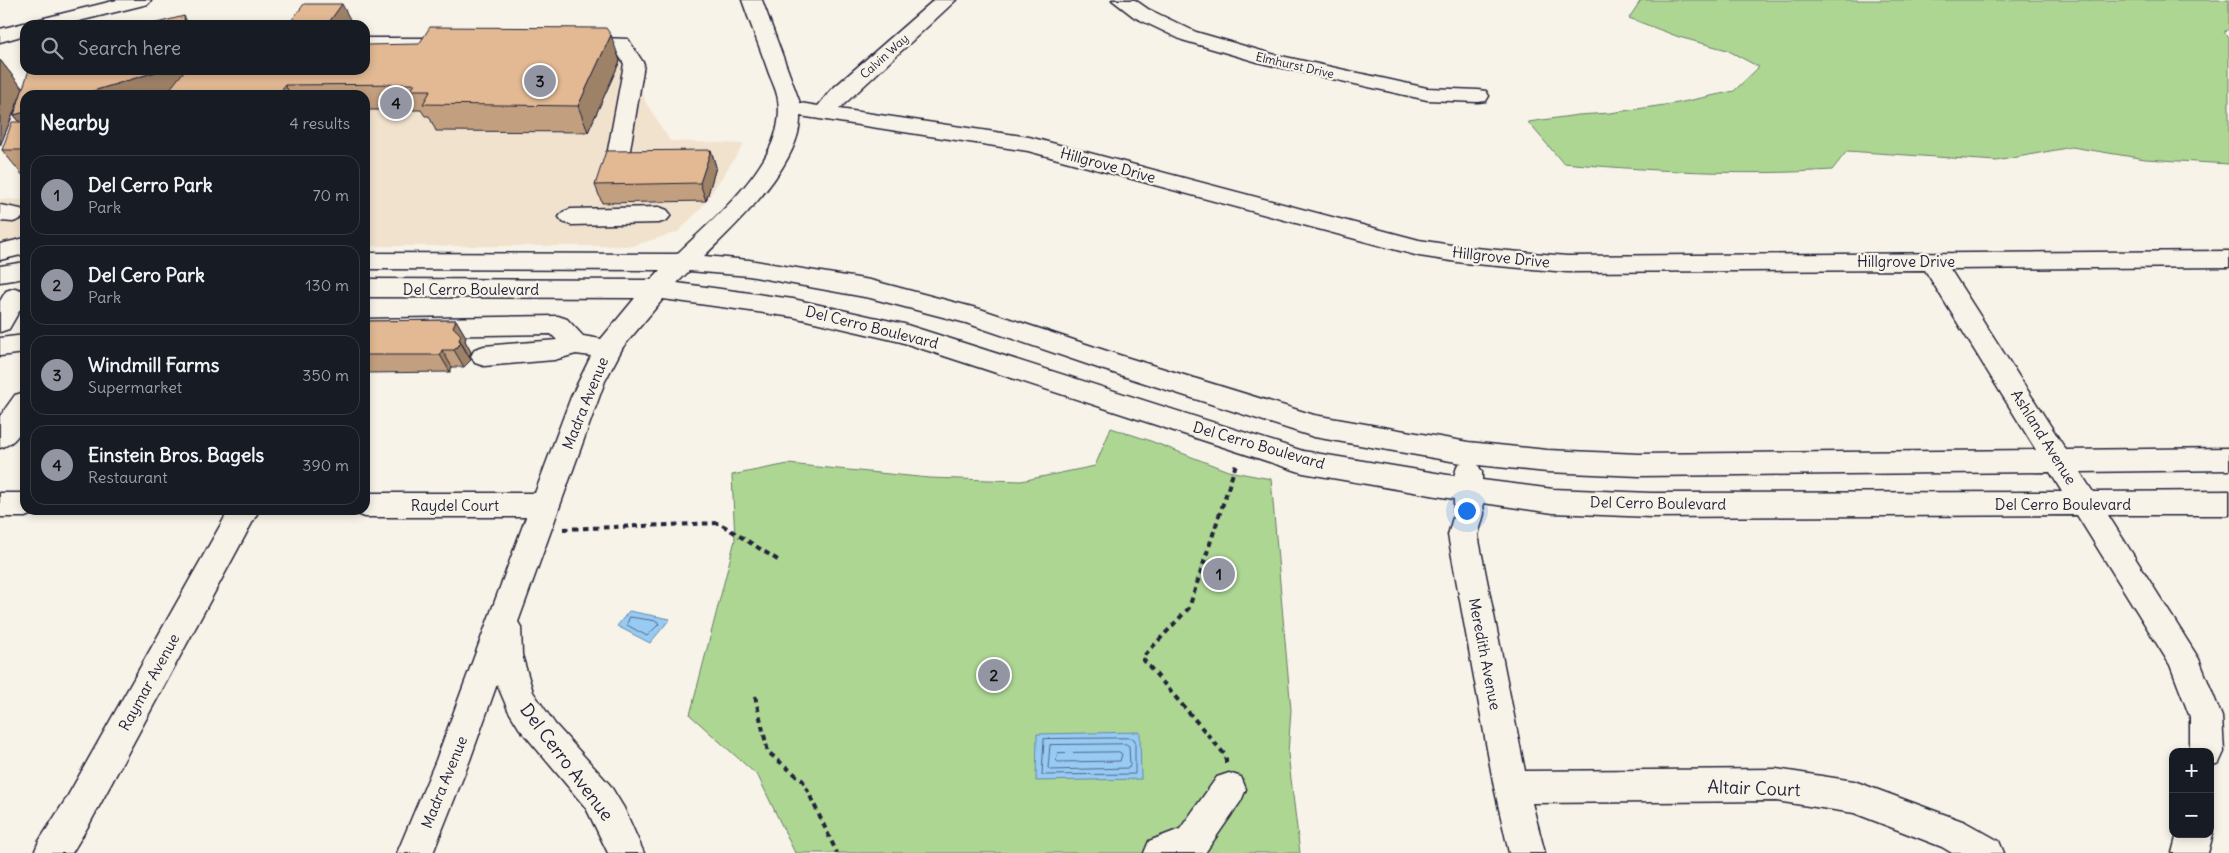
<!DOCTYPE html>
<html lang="en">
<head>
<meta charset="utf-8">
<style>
	body { margin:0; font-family:Delius,sans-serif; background:#20242c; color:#f1f3f6 }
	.controls { position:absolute; right:15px; bottom:15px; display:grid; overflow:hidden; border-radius:10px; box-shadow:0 2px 8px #0003 }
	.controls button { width:45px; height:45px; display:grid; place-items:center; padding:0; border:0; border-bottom:1px solid #363941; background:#171b24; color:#f1f3f6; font:25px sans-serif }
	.you { position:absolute; left:1466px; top:510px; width:18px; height:18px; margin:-12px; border:4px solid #fff; border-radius:50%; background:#1a73e8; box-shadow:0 0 0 8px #1a73e833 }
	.badge { display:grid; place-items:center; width:32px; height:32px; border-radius:50%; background:#9495a2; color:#111; font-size:16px; font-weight:700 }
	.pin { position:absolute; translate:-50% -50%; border:2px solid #fff; box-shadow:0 1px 5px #0006 }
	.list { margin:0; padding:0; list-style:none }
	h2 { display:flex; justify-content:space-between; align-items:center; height:65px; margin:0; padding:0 20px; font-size:21px }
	h2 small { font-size:16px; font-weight:400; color:#9ea1a6 }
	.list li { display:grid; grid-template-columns:32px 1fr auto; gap:15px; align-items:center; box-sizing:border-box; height:80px; margin:0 10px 10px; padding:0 10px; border:1px solid #363941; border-radius:15px }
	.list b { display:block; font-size:19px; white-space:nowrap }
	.list p { margin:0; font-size:16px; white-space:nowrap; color:#9ea1a6 }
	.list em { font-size:16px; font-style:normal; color:#9ea1a6 }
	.icon { flex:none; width:28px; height:28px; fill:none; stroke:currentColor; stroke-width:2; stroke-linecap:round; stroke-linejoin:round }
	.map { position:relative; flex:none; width:2229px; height:853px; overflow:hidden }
	.search { position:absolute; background:#171b24; box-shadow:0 2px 8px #0003; left:20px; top:20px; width:350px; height:55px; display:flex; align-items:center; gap:12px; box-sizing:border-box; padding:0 18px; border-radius:15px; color:#9ea1a6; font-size:19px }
	.panel { position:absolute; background:#171b24; box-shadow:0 2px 8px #0003; left:20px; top:90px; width:350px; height:425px; border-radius:15px }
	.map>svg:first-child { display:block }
</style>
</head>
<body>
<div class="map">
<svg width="2229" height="853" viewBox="0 0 2229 853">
	<rect width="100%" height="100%" fill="#f7f3e8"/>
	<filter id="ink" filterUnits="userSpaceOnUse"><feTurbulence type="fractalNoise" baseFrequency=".02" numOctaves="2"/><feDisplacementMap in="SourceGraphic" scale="10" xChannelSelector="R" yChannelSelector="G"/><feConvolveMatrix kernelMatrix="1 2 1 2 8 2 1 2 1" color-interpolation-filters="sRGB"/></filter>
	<g filter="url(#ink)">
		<path fill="#f1e2ce" d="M365 37 626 38 645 101 670 141 744 144 702 207 678 232 632 246H365V95H314L365 70Z
			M0 199 25 200V257L0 260Z"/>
		<path fill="#add693" stroke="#687c67" d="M1641 0H2229V29L2224 32 2229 37V164L2145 159 2072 147 1996 161 1847 151 1832 170C1743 176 1652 171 1563 163L1528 122 1578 115 1610 113 1678 103 1734 91 1759 67 1727 50 1679 37 1629 18Z
			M1111 428 1148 440 1228 471 1271 479 1291 710 1288 754 1300 853H795L758 776 690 715 735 540 732 475 788 464 929 478 1021 481 1095 466Z"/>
		<path fill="#97cbf4" stroke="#6887aa" d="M629 611 670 619 650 643 617 626Z
			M1140 732 1141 779 1036 781 1037 734Z"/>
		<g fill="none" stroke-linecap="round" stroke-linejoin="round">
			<path stroke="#516685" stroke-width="1" d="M630 617 657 621 659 624 647 636 627 625Z
				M1132 738 1135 740V774L1042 775 1044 739Z
				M1126 744 1129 746 1130 766 1128 768 1050 770 1048 768 1050 745Z
				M1119 752 1122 754 1120 761 1058 762 1056 760 1058 753Z"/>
			<g stroke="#22223b" stroke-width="3">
				<path id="minor" d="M117 0H151L148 4 63 25H25V35L0 42V29Z
					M742 0H762L800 103 818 106 831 90 934 0H956L839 109 1029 137 1419 240 1464 247 1567 256 2229 251V267L1950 269 2066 450 2229 448V470L2080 472 2093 492 2229 491V515H2108L2199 659 2222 717 2224 752 2219 763 2210 766V752H2190V717L2170 665 2077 515 1651 517 1553 513 1483 503 1484 514 1478 535 1525 771 1776 769 1854 781 1965 822 1999 841 2004 853H1952L1942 847 1854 813 1776 801 1532 803 1545 853H1509L1494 787 1448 535 1454 514V499L1303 473 901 342 793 317 663 299 623 347 605 381 518 622 521 627 522 655 533 692 555 724 610 785 624 808 644 853H608L586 808 519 728 508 710 497 684 470 760 433 853H397L436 760 526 517H365L355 513 353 510H365V493H535L571 397 591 356 576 354 554 360 484 366 475 363 471 356 475 349 484 346 557 340 551 334 365 337V319L558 316 567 319 583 336 601 339 635 298 365 297V279L651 280 660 270 365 269V253L677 254C715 217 788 159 778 100 777 90 770 78 767 68 759 45 750 23 742 0ZM800 116 1028 151 1419 256 1464 263 1567 272 1925 270 2036 450 1639 454 1547 450 1468 442 1314 415 1119 355 980 309 870 280 749 260 704 256C736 225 802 163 800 116ZM689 271 749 276 870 298 966 323 1101 369 1314 437 1462 463 1458 464 1454 476 1303 451 904 324 793 299 677 283ZM1478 465 1547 472 1639 476 2050 472 2062 492 1651 493 1553 489 1482 480V472Z
					M1112 0H1135L1148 9 1196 32 1272 54 1427 88 1478 90 1486 91 1489 96 1486 101 1478 102 1427 100 1261 63 1182 40 1134 17Z
					M576 37 628 39 644 64 630 150 627 155 619 157 611 155 608 150 624 64 615 49 569 47 566 43 569 39Z
					M365 38H458L465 40 468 44 465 48 458 50H365Z
					M0 205 21 209 25 214 21 219 13 222 0 221Z
					M659 207 667 210 671 215 667 220 659 223 571 225 563 222 559 217 563 212 571 209Z
					M25 238V254L0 260V244Z
					M25 262V278L0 282V266Z
					M15 288 24 291 25 301 9 329 0 332V301L6 291Z
					M25 335V353L0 356V338Z
					M25 392C25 415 27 439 0 448V416L15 395Z
					M0 493H25V510H37L35 513 25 517H0Z
					M229 510H259L90 823 72 853H34L39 841 66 799Z
					M1229 773 1241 777 1246 789 1241 801 1205 853H1144L1149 841 1180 829 1217 777Z
					M2210 829 2213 834 2208 853H2172L2177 834H2210Z"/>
			</g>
			<path stroke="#22223b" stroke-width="4" stroke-dasharray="5.5 4.5" stroke-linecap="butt" d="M563 529 719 523 781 562
				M755 696 768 752 803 781 837 853
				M1226 763V756L1142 658 1189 608 1236 464"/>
			<use href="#minor" fill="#f7f3e8" fill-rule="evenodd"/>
		</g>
		<path fill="#c29f7e" stroke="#22223b" d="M0 60 23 89 620 61 588 132 436 131 429 116H425L421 110H365V95H25V177H24L2 150 20 122 14 115 21 95 0 146Z
			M711 150 716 167 706 201 602 203 595 185Z
			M456 320 466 337 465 341 471 352 469 357 471 360 464 367H452L450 372 365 373V321Z"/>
		<path fill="#9e8267" stroke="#22223b" d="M342 4 353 25H327Z
			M184 16 189 25H185Z
			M611 35 620 61 588 132 578 106Z
			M0 60 23 89 0 146Z
			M162 70H198L183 95H80Z
			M285 85 291 95H278Z
			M25 112V129L14 115Z
			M711 150 716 167 706 201 700 183Z
			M456 320 466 337 465 341 471 352 469 357 453 327Z
			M461 343 471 360 464 367 454 350Z
			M442 350 452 367 450 372 440 355Z"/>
		<path fill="#e2b993" stroke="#22223b" d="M304 4H342L327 25H288Z
			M184 16 185 25H149Z
			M430 27 606 28 611 35 578 106 423 104 431 90H411L415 84 285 85 278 95H165L185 70H296L297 71 365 70V45L419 44Z
			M29 70H162L80 95H25V112L14 115Z
			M12 122H25V150H2Z
			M711 150 700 183 595 185 606 151Z
			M456 320 453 327 461 335 459 340 461 343 454 350H442L440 355H365V321Z"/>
	</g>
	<g text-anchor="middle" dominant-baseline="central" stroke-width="4.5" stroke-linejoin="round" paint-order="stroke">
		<g font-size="12" fill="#22223b" stroke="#f7f3e8">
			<text transform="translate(884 56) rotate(-42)">Calvin Way</text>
			<text transform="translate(1295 65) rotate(13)">Elmhurst Drive</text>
		</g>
		<g font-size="15" fill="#22223b" stroke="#f7f3e8">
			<text transform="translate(1108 165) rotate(15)">Hillgrove Drive</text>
			<text transform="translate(1501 257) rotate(6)">Hillgrove Drive</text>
			<text x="1906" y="261">Hillgrove Drive</text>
			<text x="471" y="289">Del Cerro Boulevard</text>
			<text transform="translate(872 327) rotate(14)">Del Cerro Boulevard</text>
			<text transform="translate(585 403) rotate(-68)">Madra Avenue</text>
			<text transform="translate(2044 437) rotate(58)">Ashland Avenue</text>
			<text transform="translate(1259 445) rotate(16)">Del Cerro Boulevard</text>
			<text transform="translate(1658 503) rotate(1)">Del Cerro Boulevard</text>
			<text x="2063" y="504">Del Cerro Boulevard</text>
			<text x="455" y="505">Raydel Court</text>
			<text transform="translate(1485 654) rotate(79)">Meredith Avenue</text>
			<text transform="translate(149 682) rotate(-61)">Raymar Avenue</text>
			<text transform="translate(444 782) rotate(-68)">Madra Avenue</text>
		</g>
		<g font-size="18" fill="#22223b" stroke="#f7f3e8">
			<text transform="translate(567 762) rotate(53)">Del Cerro Avenue</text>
			<text transform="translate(1754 788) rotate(2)">Altair Court</text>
		</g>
	</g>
</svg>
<div class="controls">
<button>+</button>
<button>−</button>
</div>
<div class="you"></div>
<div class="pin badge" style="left:1219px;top:574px">1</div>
<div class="pin badge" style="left:994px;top:675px">2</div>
<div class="pin badge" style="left:540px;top:81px">3</div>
<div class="pin badge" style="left:396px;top:103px">4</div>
<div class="search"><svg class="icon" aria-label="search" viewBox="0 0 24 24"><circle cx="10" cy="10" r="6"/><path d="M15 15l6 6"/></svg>Search here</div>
<section class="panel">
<h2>Nearby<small>4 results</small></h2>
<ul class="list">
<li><span class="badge">1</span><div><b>Del Cerro Park</b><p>Park</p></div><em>70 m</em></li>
<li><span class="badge">2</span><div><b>Del Cero Park</b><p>Park</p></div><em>130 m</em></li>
<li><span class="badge">3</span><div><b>Windmill Farms</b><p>Supermarket</p></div><em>350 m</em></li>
<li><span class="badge">4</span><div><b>Einstein Bros. Bagels</b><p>Restaurant</p></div><em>390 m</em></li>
</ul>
</section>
</div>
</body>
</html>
